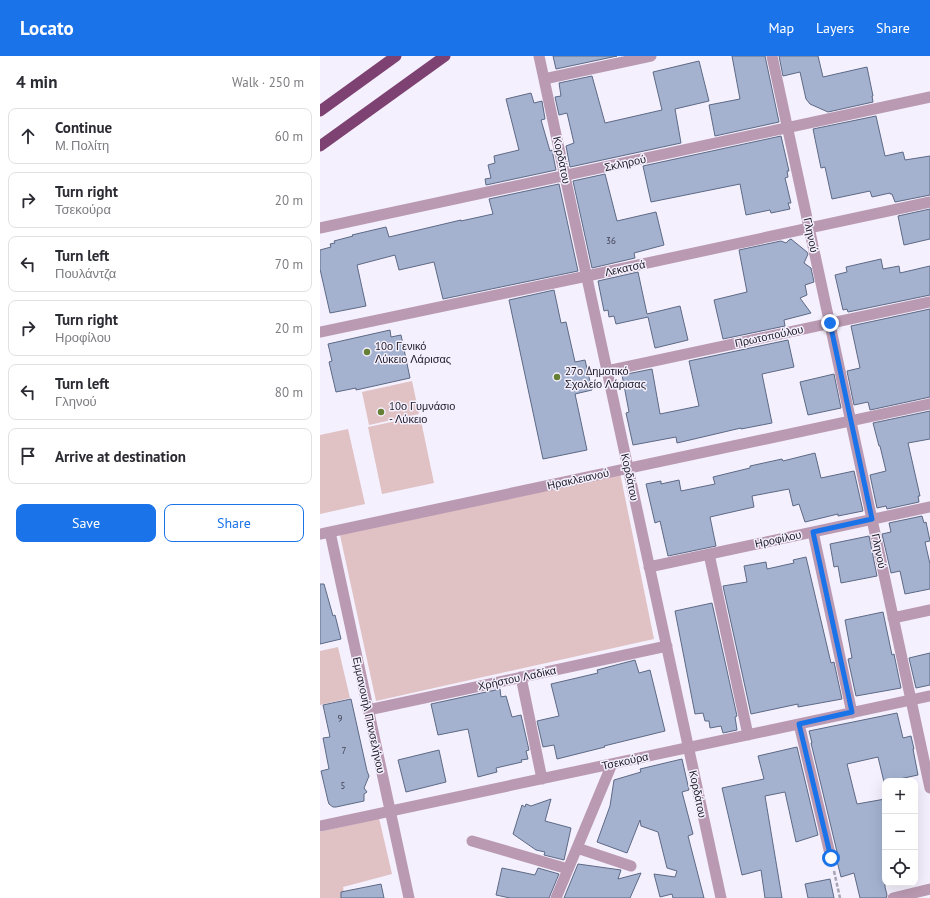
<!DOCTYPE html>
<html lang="en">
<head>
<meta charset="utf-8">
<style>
	body { margin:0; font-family:"PT Sans",sans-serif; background:#f7f7f7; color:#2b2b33 }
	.controls { position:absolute; right:12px; bottom:12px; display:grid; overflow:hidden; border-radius:8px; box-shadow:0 4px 16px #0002 }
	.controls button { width:36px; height:36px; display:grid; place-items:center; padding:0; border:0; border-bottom:1px solid #e1e1e2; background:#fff; color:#2b2b33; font:20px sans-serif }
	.stop { position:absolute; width:12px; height:12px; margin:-9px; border:3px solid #1a73e8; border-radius:50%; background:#fff }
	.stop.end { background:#1a73e8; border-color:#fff; box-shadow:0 1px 4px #0008 }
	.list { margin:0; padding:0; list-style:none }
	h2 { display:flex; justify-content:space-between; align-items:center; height:52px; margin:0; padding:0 16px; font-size:17px }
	h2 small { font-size:13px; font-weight:400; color:#7c7c81 }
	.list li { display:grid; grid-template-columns:26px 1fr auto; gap:12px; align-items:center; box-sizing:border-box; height:56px; margin:0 8px 8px; padding:0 8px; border:1px solid #e1e1e2; border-radius:8px }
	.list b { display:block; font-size:15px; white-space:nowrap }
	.list p { margin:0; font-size:13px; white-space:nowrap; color:#7c7c81 }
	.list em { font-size:13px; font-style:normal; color:#7c7c81 }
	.actions { display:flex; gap:8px; padding:12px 16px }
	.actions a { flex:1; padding:9px 0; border:1px solid #1a73e8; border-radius:8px; text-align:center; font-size:14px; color:#1a73e8 }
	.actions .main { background:#1a73e8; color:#fff }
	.icon { flex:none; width:22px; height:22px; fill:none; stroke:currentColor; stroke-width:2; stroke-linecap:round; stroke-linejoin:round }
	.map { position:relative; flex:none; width:610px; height:842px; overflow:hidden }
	header { display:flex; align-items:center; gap:24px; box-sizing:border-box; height:56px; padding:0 20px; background:#1a73e8; color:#fff }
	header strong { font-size:19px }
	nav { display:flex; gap:22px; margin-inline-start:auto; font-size:14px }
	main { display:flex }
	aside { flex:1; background:#fff }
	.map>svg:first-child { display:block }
</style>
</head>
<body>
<header>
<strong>Locato</strong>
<nav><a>Map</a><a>Layers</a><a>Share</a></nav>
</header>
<main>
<aside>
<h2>4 min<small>Walk · 250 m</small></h2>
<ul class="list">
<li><svg class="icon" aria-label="ahead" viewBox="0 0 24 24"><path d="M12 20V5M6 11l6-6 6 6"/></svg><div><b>Continue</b><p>Μ. Πολίτη</p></div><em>60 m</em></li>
<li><svg class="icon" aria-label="right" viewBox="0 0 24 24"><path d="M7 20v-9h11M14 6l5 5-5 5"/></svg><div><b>Turn right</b><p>Τσεκούρα</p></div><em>20 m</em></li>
<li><svg class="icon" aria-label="left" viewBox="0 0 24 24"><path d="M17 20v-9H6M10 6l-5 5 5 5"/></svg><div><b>Turn left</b><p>Πουλάντζα</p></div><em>70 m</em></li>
<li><svg class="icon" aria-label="right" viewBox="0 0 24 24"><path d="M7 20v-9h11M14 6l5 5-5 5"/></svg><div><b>Turn right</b><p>Ηροφίλου</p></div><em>20 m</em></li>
<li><svg class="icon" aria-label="left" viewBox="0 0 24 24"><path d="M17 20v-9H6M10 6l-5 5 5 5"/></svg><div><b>Turn left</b><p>Γληνού</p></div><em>80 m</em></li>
<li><svg class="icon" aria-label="arrive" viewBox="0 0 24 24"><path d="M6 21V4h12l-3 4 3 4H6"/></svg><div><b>Arrive at destination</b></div></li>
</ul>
<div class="actions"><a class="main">Save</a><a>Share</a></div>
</aside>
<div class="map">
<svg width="610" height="842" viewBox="0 0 610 842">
	<rect width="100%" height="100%" fill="#f4f0fd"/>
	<path fill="#e0c1c4" d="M92 325 99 358 49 369 42 336Z
		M100 360 114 427 62 438 48 371Z
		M28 373 45 448 0 458V379Z
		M300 417 334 583 56 645 20 479Z
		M18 591 30 642 0 649V595Z
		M59 762 72 818 23 831 25 842H0V776Z"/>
	<path fill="#a4b2d0" stroke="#5d6985" d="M233 0H297L236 13Z
		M412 0H445L459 66 395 80 389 49 420 43Z
		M459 0H498L503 21 547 11 553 40H552L553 46 508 56 490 48 486 43 480 16 463 20Z
		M379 5 389 45 355 53 361 87 250 111 246 90 254 87 247 57 239 59 235 41 241 40 239 27 272 20 285 67 342 54 333 16Z
		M211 37 214 47 222 45 225 63 221 64 230 95 232 94 236 114 166 129 165 123 171 122 168 109 175 107 174 100 199 94 186 43Z
		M556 60 565 100 583 96 585 104 610 100V139L575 146 572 138H570V137L552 141 550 135 512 143 505 111 501 112 493 73Z
		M461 80 469 115H467L468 121 465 122 471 147H468L470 153 451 157 450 154 426 159 420 128 331 146 323 110Z
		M285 118 297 165 336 156 344 189 314 197 315 202 272 212 253 125Z
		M239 128 258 215 123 243 114 206 79 214 75 199 37 209 46 250 10 257 0 213V194L11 191 10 188 15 187 14 185 33 180 32 179 66 171 69 181 141 164V165L173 158 169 143Z
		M610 153V183L584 189 578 160Z
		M471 183 487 196 488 198 484 207 491 212 494 226 485 229 487 239 480 242 491 257 464 264 465 270 403 283 394 244 427 236 419 194 461 185 466 187 469 184Z
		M561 203 563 213 579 210 580 217 610 210V239L528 256 527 253 523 254 515 219 527 216 526 211Z
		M318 216 327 258 360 250 368 284 335 292 328 261 296 268 294 260 289 261 288 254 284 255 278 225Z
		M234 234 241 267 246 266 255 306 265 304 272 334 255 338 267 394 223 403 189 244Z
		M610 253V341L550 354 548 346 534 349 527 315 540 312 531 270Z
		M70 274 71 281 81 279 90 322 36 334V332L16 336 9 306 12 305 8 288Z
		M468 284 474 311 442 318 452 367 421 373V372L357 387 356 381 313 389 306 357 309 356 302 319 332 313 340 358 379 350 369 305Z
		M514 318 521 352 488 359 480 326Z
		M610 355V383L588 387 600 440H598L599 446 567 453 566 450 557 452 550 419 566 415 560 390H559L553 367Z
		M495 397 501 422 534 415 543 455 518 460V458L485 466 479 448 473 450 469 433 432 440 434 451 390 461 396 490 348 500 340 465 335 467 326 428 341 425V428L359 424 361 435 395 428 393 421 430 412V410L462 403 463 405Z
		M602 460 604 467 606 466 610 485 605 486 610 508V533L585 538 580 515 571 517 562 478 571 476 569 467Z
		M549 480 557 520 521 527 518 510 514 511 510 488Z
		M486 501 511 607 514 606 522 643 478 651V648L431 658 403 530 427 526 424 510 446 506 447 513 474 507 473 504Z
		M0 528H4L13 560 15 559 21 583 0 588Z
		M392 547 417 660 415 661 417 674 403 677 401 670 390 672 389 665H385L383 657 375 658 355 555Z
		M563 556 572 599 574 598 581 632 536 640 528 603 532 602 525 564Z
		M610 597V629L596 632 589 602Z
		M315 604 319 617 330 614 345 675 284 690 285 691 237 703 234 689 223 691 217 665 239 660 231 628 278 617 277 614Z
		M180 633 181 641 186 640 192 661 201 659 209 694 206 695 208 703 201 704 202 706 176 712 177 716 158 721 148 673 118 679 111 648Z
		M31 643 47 715 49 720 44 732 47 736 44 738V745L16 751H13L9 748 8 745 1 715 9 713 3 682 10 681 3 649Z
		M577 657 583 682 591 680 594 693H593L598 719 570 725H565V726H564L558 701 527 708 537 748 565 743V831L567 839 566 842H540L534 817 521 821 517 805 518 800 491 687H492L489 675Z
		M477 691 498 779 476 786 465 736 445 740 462 842H445L441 814 422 819 402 732 444 723 438 700Z
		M119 694 126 726 86 736 78 704Z
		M362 703 369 734 362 736 373 778 368 780 384 842H353L352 838 340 841 334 818 355 821 357 815 347 812 338 776 321 770 320 764 307 797 277 786 290 750 294 724 321 716 320 713Z
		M231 743 225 765 251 772 244 804 224 799 225 796 216 794 193 778 202 749 205 751 206 748 211 750Z
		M258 808 301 814 298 823 321 817 310 842H244Z
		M182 812 215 819 218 812 239 818 229 842H190L176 839Z
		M510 823 514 842H488L485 828Z
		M61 828 64 842H21V836Z"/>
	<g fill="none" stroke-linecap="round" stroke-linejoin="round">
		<path stroke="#a8a4b1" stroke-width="2.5" stroke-dasharray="4 2" stroke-linecap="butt" d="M514 815 520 842"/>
		<path stroke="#ba9ab2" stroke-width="11" d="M219 0 401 842
			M452 0 610 732
			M224 23 331 0
			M0 172 610 41
			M0 276 267 220 610 146
			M287 315 610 246
			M10 476 89 842
			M493 476 532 657
			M0 478 610 348
			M389 498 428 679
			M329 511 610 451
			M573 562 610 554
			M201 621 222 723
			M48 654 347 590
			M479 668 511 802
			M0 770 610 640
			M152 785 248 813
			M257 792 311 810
			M236 842 292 708
			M573 842 610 833"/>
		<path stroke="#7e4272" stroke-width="11" d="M0 55 76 0
			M0 90 125 0"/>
	</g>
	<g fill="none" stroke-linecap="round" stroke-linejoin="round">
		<path stroke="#1a73e8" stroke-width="5" d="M510 267 552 463 493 476 532 656 479 668 511 802"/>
	</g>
	<g fill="#658034" stroke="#f4f0fd" stroke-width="1.5">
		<circle cx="47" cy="296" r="4"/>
		<circle cx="237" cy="321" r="4"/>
		<circle cx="61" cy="356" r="4"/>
	</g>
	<g text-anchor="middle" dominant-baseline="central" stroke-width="3" stroke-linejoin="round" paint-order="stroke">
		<g font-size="9" fill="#404050">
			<text x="291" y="184">36</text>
			<text x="20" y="662">9</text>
			<text x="24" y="694">7</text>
			<text x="23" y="729">5</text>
		</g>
		<g font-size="11" fill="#1e1a26" stroke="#f4f0fd">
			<text transform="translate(242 104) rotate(78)">Κορδάτου</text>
			<text transform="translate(305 107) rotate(-12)">Σκληρού</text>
			<text transform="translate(491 179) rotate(78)">Γληνού</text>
			<text transform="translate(305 212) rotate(-12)">Λεκατσά</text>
			<text transform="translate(449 280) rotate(-12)">Πρωτοπούλου</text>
			<text transform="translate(310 421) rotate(78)">Κορδάτου</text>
			<text transform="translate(258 423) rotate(-12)">Ηρακλειανού</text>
			<text transform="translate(458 483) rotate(-12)">Ηροφίλου</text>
			<text transform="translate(559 495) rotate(78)">Γληνού</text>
			<text transform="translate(197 622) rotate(-12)">Χρήστου Λαδίκα</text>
			<text transform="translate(49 659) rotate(78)">Εμμανουήλ Πανσελήνου</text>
			<text transform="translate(305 705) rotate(-12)">Τσεκούρα</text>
			<text transform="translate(378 738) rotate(78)">Κορδάτου</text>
		</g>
		<g font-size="11" fill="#1e1a26" stroke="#f4f0fd" text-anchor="start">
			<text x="55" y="290">10ο Γενικό<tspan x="55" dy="13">Λύκειο Λάρισας</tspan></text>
			<text x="245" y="315">27ο Δημοτικό<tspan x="245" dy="13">Σχολείο Λάρισας</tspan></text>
			<text x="69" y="350">10ο Γυμνάσιο<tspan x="69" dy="13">- Λύκειο</tspan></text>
		</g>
	</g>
</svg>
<div class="controls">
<button>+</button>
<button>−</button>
<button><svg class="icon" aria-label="locate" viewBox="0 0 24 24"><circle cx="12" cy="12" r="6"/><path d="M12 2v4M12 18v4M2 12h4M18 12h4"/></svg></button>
</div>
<div class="stop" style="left:511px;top:802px"></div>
<div class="stop end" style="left:510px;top:267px"></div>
</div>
</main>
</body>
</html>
